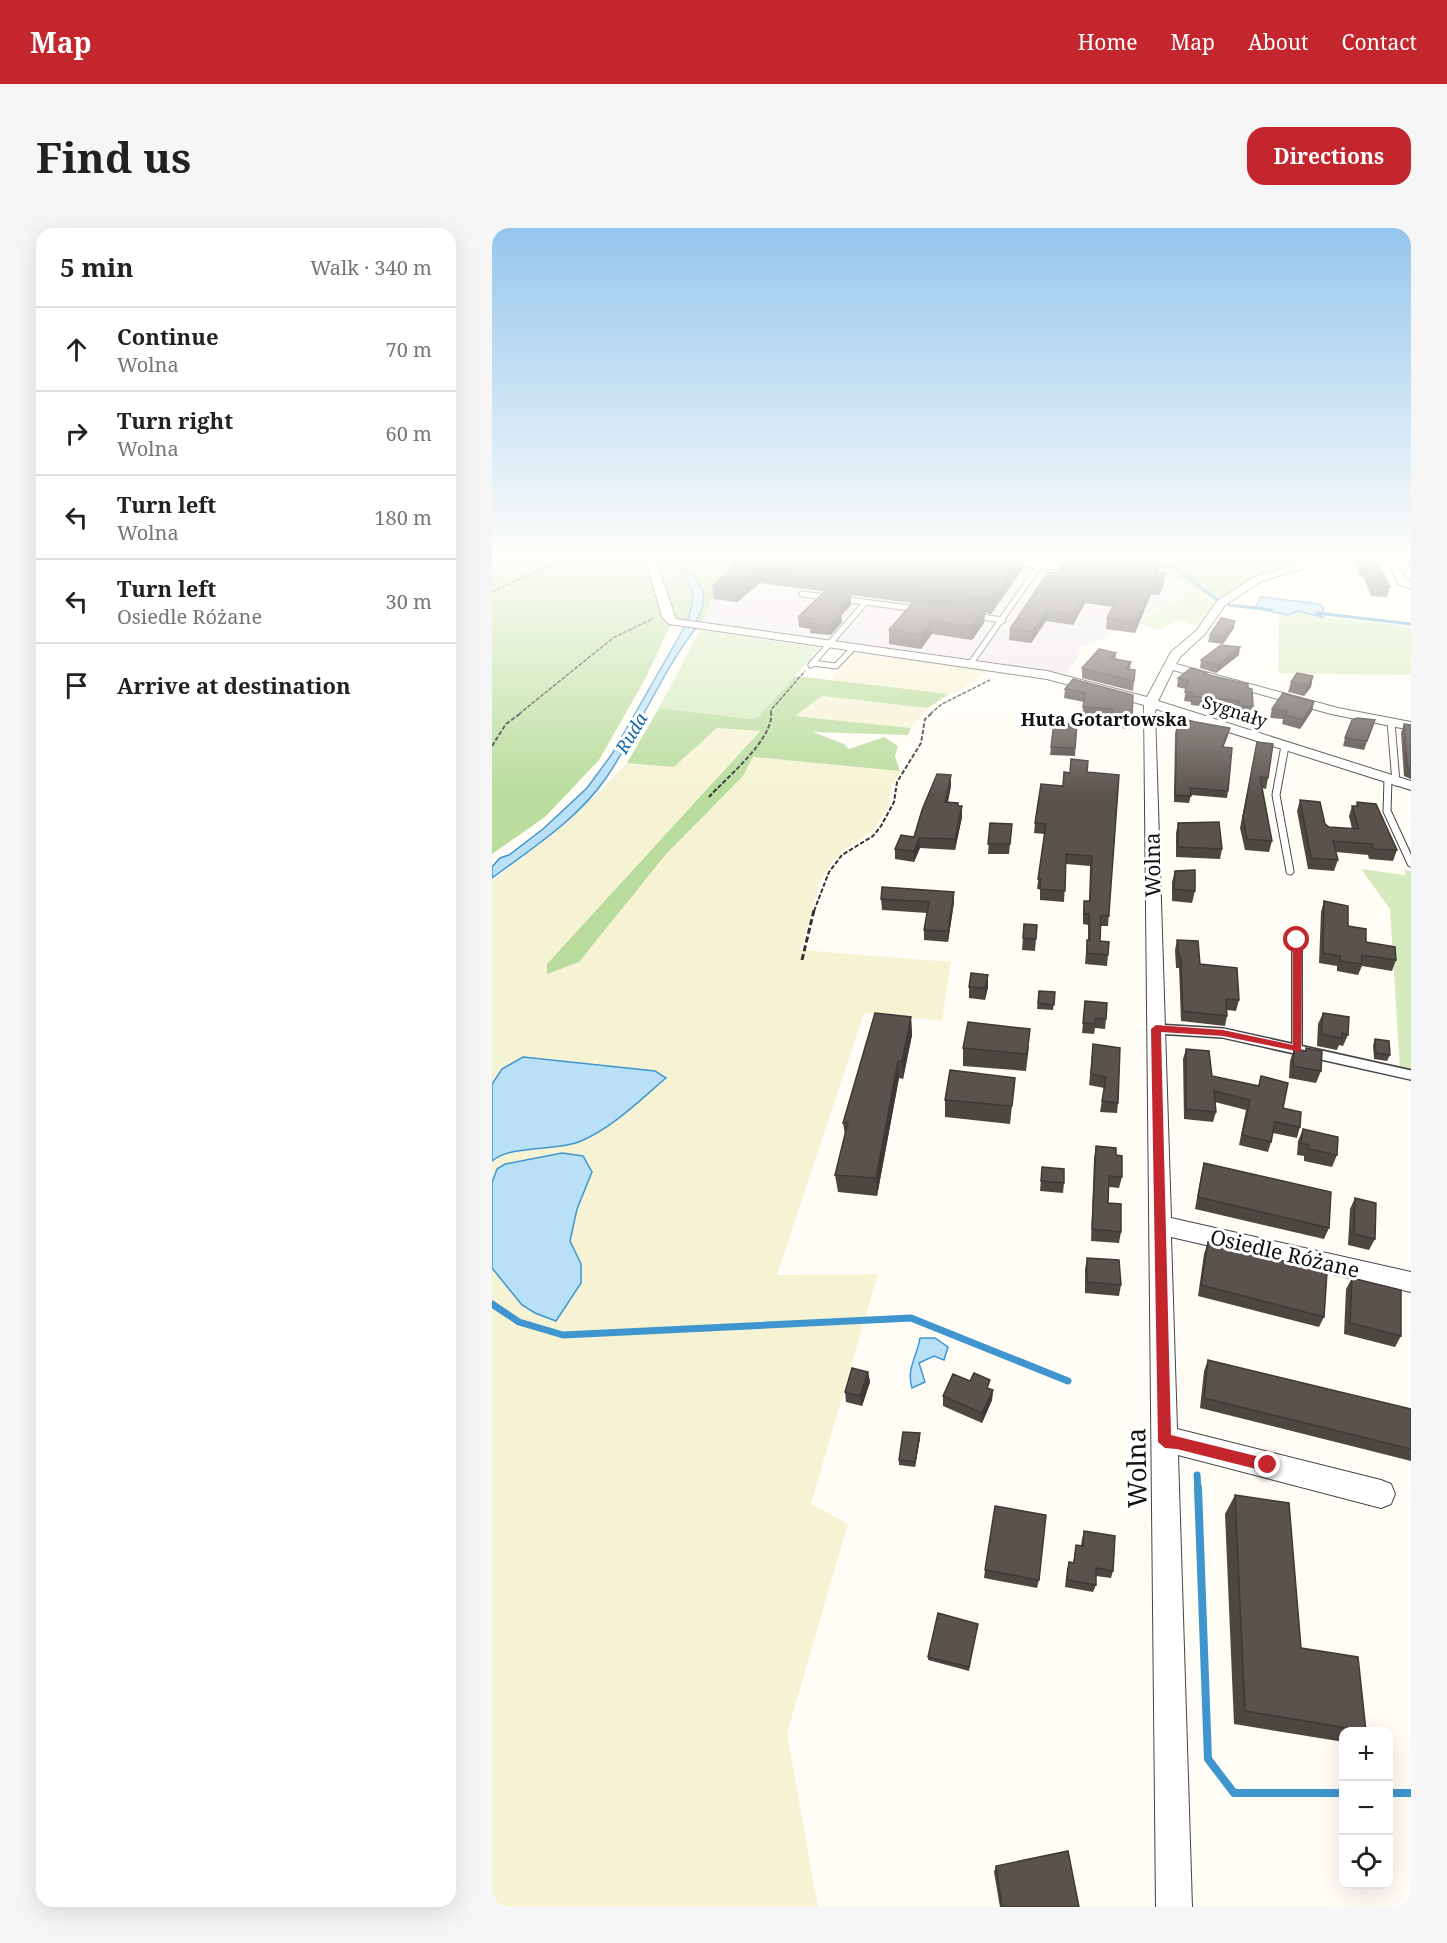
<!DOCTYPE html>
<html lang="en">
<head>
<meta charset="utf-8">
<style>
	body { margin:0; font-family:"Noto Serif",serif; background:#f6f6f6; color:#222 }
	.controls { position:absolute; right:18px; bottom:18px; display:grid; overflow:hidden; border-radius:12px; box-shadow:0 6px 24px #0002 }
	.controls button { width:54px; height:54px; display:grid; place-items:center; padding:0; border:0; border-bottom:2px solid #e0e0e0; background:#fff; color:#222; font:30px sans-serif }
	.stop { position:absolute; width:18px; height:18px; margin:-14px; border:4px solid #c4262e; border-radius:50%; background:#fff }
	.stop.end { background:#c4262e; border-color:#fff; box-shadow:0 2px 6px #0008 }
	.list { margin:0; padding:0; list-style:none }
	h2 { display:flex; justify-content:space-between; align-items:center; height:78px; margin:0; padding:0 24px; font-size:26px }
	h2 small { font-size:20px; font-weight:400; color:#767676 }
	.list li { display:grid; grid-template-columns:39px 1fr auto; gap:18px; align-items:center; box-sizing:border-box; height:84px; padding:0 24px; border-top:2px solid #e0e0e0 }
	.list b { display:block; font-size:22px; white-space:nowrap }
	.list p { margin:0; font-size:20px; white-space:nowrap; color:#767676 }
	.list em { font-size:20px; font-style:normal; color:#767676 }
	.icon { flex:none; width:33px; height:33px; fill:none; stroke:currentColor; stroke-width:2; stroke-linecap:round; stroke-linejoin:round }
	.map { position:relative; flex:none; width:919px; height:1679px; overflow:hidden; border-radius:18px }
	header { display:flex; align-items:center; gap:36px; box-sizing:border-box; height:84px; padding:0 30px; background:#c4262e; color:#fff }
	header strong { font-size:28px }
	nav { display:flex; gap:33px; margin-inline-start:auto; font-size:21px }
	.intro { display:flex; align-items:center; justify-content:space-between; box-sizing:border-box; height:144px; padding:0 36px }
	h1 { margin:0; font-size:42px }
	.button { padding:15px 27px; border-radius:18px; background:#c4262e; color:#fff; font-size:21px; font-weight:700 }
	main { display:flex; gap:36px; padding:0 36px }
	aside { flex:1; background:#fff; border-radius:18px; box-shadow:0 6px 24px #0002 }
	.map>svg:first-child { display:block }
</style>
</head>
<body>
<header>
<strong>Map</strong>
<nav><a>Home</a><a>Map</a><a>About</a><a>Contact</a></nav>
</header>
<div class="intro"><h1>Find us</h1><a class="button">Directions</a></div>
<main>
<aside>
<h2>5 min<small>Walk · 340 m</small></h2>
<ul class="list">
<li><svg class="icon" aria-label="ahead" viewBox="0 0 24 24"><path d="M12 20V5M6 11l6-6 6 6"/></svg><div><b>Continue</b><p>Wolna</p></div><em>70 m</em></li>
<li><svg class="icon" aria-label="right" viewBox="0 0 24 24"><path d="M7 20v-9h11M14 6l5 5-5 5"/></svg><div><b>Turn right</b><p>Wolna</p></div><em>60 m</em></li>
<li><svg class="icon" aria-label="left" viewBox="0 0 24 24"><path d="M17 20v-9H6M10 6l-5 5 5 5"/></svg><div><b>Turn left</b><p>Wolna</p></div><em>180 m</em></li>
<li><svg class="icon" aria-label="left" viewBox="0 0 24 24"><path d="M17 20v-9H6M10 6l-5 5 5 5"/></svg><div><b>Turn left</b><p>Osiedle Różane</p></div><em>30 m</em></li>
<li><svg class="icon" aria-label="arrive" viewBox="0 0 24 24"><path d="M6 21V4h12l-3 4 3 4H6"/></svg><div><b>Arrive at destination</b></div></li>
</ul>
</aside>
<div class="map">
<svg width="919" height="1679" viewBox="0 0 919 1679">
	<rect width="100%" height="100%" fill="#fffdf5"/>
	<path fill="#eee6ef" d="M239 332H622L669 341 703 363 626 401 605 414 587 418 588 425 574 446 210 394Z"/>
	<path fill="#f6f3d4" d="M360 425 497 442 466 464 457 466 340 454 341 448Z
		M330 468 436 480 419 500 303 488Z
		M225 500 268 502 55 736V745L251 548 261 529 408 543 399 560 396 579 381 602 352 622 339 635 327 656 309 722 459 734 450 793 372 785 285 1047 386 1046 319 1276 356 1296 295 1505 326 1679H0V654L105 566 135 535 182 539Z"/>
	<path fill="#d5ebbd" d="M703 363 725 376 706 400 687 391 667 402 644 394Z
		M800 383 819 388 919 398V447L786 445 787 386 796 387Z
		M208 402 328 420 266 489 259 491 167 480Z
		M869 641 913 647 912 642 919 643V844L908 841 898 681Z"/>
	<path fill="#b9dc9c" d="M8 332H239L210 394 188 391 177 400 152 453 107 532 53 589 0 626V337Z
		M622 332H812L761 351 726 374 669 341Z
		M303 448 457 466 436 480 330 468 303 488 419 500 416 507 321 504 352 516 357 521 392 509 406 518 403 528 408 543 261 529 251 548 174 626 87 734 55 746V736L268 503 225 500 182 539 135 535 167 480 259 491 266 489Z"/>
	<path fill="#b9e0f7" stroke="#3f96cf" stroke-width="1.5" d="M178 332H185C207 354 222 364 203 395L195 394C207 360 200 357 178 332Z
		M769 369 827 376 831 379V389L805 383 796 387 763 380Z
		M193 398 204 400C168 446 147 502 114 550 86 591 39 621 0 650V639L8 630 17 627 51 601 95 560 120 526Z
		M31 829 163 843 174 850C148 872 120 900 89 913 64 924 21 916 0 933V856L10 841Z
		M70 925 91 928 100 944 85 981 78 1013 89 1036V1055L64 1093 43 1085 30 1077 0 1040V955L5 941 13 936Z
		M428 1110H443L456 1119 452 1132 442 1128 427 1135 433 1154 420 1160C414 1141 425 1129 428 1110Z"/>
	<g fill="none" stroke-linecap="round" stroke-linejoin="round">
		<path stroke="#3f96cf" stroke-width="3" d="M657 332 686 342 727 373
			M737 377 780 382
			M825 385 919 396"/>
		<path stroke="#3f96cf" stroke-width="7" d="M0 1076 27 1094 71 1107 419 1090 576 1153
			M705 1247 706 1262"/>
		<path stroke="#3f96cf" stroke-width="8" d="M706 1260 716 1531 742 1565H852
			M896 1565H919"/>
		<g stroke="#444" stroke-width="7">
			<path id="lane-far2" d="M547 338 565 339
				M310 366 426 381
				M482 388 511 392
				M320 435 344 438 362 419
				M479 435 547 338 517 332
				M319 437 373 375"/>
		</g>
		<g stroke="#444" stroke-width="9">
			<path id="lane-far1" d="M899 494 904 554
				M793 518 784 567 798 643
				M896 551 895 583 919 635"/>
		</g>
		<g stroke="#444" stroke-width="12">
			<path id="lane" d="M805 712V822
				M664 801 731 805 919 847"/>
		</g>
		<g stroke="#444" stroke-width="2">
			<path id="street" d="M154 332H164L184 391 555 443 655 469 679 424 705 402 725 373 762 349 822 332H840L770 353 733 377 713 406 688 429 684 436 846 480 919 494V502L839 486 681 442 666 473 919 553V562L664 481 663 484 679 990 919 1044V1064L679 1009 685 1201 889 1252 899 1256 903 1266 899 1276 889 1280 686 1227 700 1679H664L652 477 555 451 177 396 170 389Z
				M895 332H905L914 352 919 354V361L906 356Z"/>
		</g>
		<path stroke="#333" stroke-width="1.5" stroke-dasharray="4 1.5" stroke-linecap="butt" d="M0 364 69 332
			M27 486 121 410 162 390
			M279 486V482L313 443
			M438 486 450 476 498 452"/>
		<path stroke="#333" stroke-width="2" stroke-dasharray="4.5 2" stroke-linecap="butt" d="M0 518 14 496 29 485
			M217 569C234 550 282 511 279 485
			M322 683 337 644 350 627 381 608 389 598 402 574 405 554 429 515 433 491 440 485"/>
		<path stroke="#333" stroke-width="3" stroke-dasharray="6 3" stroke-linecap="butt" d="M310 732 322 682"/>
		<use href="#lane-far2" stroke="#fff" stroke-width="5"/>
		<use href="#lane-far1" stroke="#fff" stroke-width="7"/>
		<use href="#lane" stroke="#fff" stroke-width="9"/>
		<use href="#street" fill="#fff" fill-rule="evenodd"/>
	</g>
	<path fill="#4d4742" d="M668 332 666 344 672 355 667 367 659 366 643 405 614 401 615 390 621 379 593 375 581 397 554 393 539 415 517 412 518 401 566 345Z
		M863 332H884L898 359 895 369 879 368 871 349H868Z
		M919 332V344L914 333Z
		M237 338 531 340 499 386 493 385 492 395 480 412 440 406 429 421 397 416V402L420 375 268 355 245 374 222 371 220 358 238 343Z
		M359 368V377L349 388 350 394 339 407 318 405V401L307 399 306 389Z
		M742 400 731 416 716 414 718 407Z
		M747 427 724 445 708 440 709 432Z
		M623 431 639 434 638 441 642 453 641 463 590 450V440Z
		M715 445V447L756 460 761 479 759 488 745 487V482L699 477V474L692 473 694 461 685 459 686 450Z
		M821 448 819 459 812 468 796 464 799 454Z
		M581 451 640 491 638 501 619 499 620 490 590 489 592 474 572 470 573 461Z
		M822 474 820 483 808 501 790 496 791 491 778 490 780 481Z
		M883 492 872 522 851 518 853 510Z
		M698 493 736 507 731 519 736 563 735 570 699 567 697 575 682 574 683 505 685 498H697Z
		M585 496 583 528 558 527 559 519Z
		M912 496 919 497V551L912 548 909 505Z
		M765 514 776 550 774 561 770 560 780 613 777 624 753 622 748 600Z
		M595 544 617 685 616 698H609L608 713 616 727 615 738 593 736 595 712H596V697L591 696V684L592 673H597L598 638 574 636 572 674 548 672V661H545L552 606 542 605 543 595 571 558Z
		M459 558 456 574 466 578 470 589 463 622 428 620 422 634 403 631V621L422 609Z
		M808 572 837 599 860 601 857 588 860 578H864L865 574 905 622 901 633 877 631 876 627 844 624 846 632 842 643 816 641 805 583Z
		M498 595 520 596 517 626H496Z
		M686 595 730 621 728 631 684 629V605Z
		M683 643 703 663 700 675 680 673V654Z
		M462 664V674L456 714 432 712V702L435 685 390 682 389 671Z
		M832 673 874 714 904 732 900 743 870 738 866 747 845 743V738L827 735 829 684Z
		M532 696 545 697 543 723 530 722Z
		M685 712 708 736 747 772 744 783 735 782V788L733 798 689 793 687 740H684L683 722Z
		M496 747V759L493 772 477 770V759Z
		M547 763 563 764 561 782 545 781Z
		M593 773 614 791 613 801 603 800 602 806 590 805Z
		M831 785 856 807 851 818 847 817 845 822 825 818 826 796Z
		M419 789 420 807 411 851 407 850 385 968 346 964 343 947 353 907 351 895Z
		M883 811 898 827 895 833 882 831 881 817Z
		M601 816 626 875 625 885 608 884 612 860 597 857Z
		M537 818 534 843 471 838V820Z
		M814 820 829 843 824 855 797 850 798 833 802 821 813 823Z
		M694 821 720 848 766 858 769 848 791 880 808 899 805 910 781 905 779 914 776 924 747 917 754 882 723 874 724 884 721 894 692 891 691 831Z
		M523 850 518 896 453 889V872Z
		M811 901 845 927 840 939 812 933V928L805 927 806 913Z
		M604 918 624 927 630 949 627 960 617 959 616 975 629 1004 627 1015 599 1013 602 930Z
		M712 935 837 1000 832 1011 703 981 709 947Z
		M550 939 572 955 571 965 548 963Z
		M863 970 883 1011 877 1022 856 1017 858 981Z
		M716 1014 832 1089 827 1099 706 1068 712 1026Z
		M595 1030 629 1057 627 1068 593 1065V1041Z
		M860 1050 909 1108 903 1119 852 1106 854 1061Z
		M716 1132 919 1181V1233L708 1180 712 1143Z
		M376 1144 378 1154 370 1178 354 1174 353 1164Z
		M498 1161 501 1162 500 1172 490 1195 451 1178V1168Z
		M428 1210 423 1239 407 1237V1232Z
		M743 1267 809 1420 874 1503H852V1514L742 1496 733 1286Z
		M592 1303 621 1343 619 1350 604 1348V1357L601 1364 573 1359 575 1341 577 1334 581 1335 584 1317 589 1318 590 1311Z
		M493 1342 547 1352 545 1360 492 1350Z
		M485 1399 477 1443 436 1432V1429Z
		M504 1638 587 1679H508L502 1644Z"/>
	<path fill="#3f3936" d="M528 332H532L531 340 499 386V372Z
		M668 332 667 342 662 354 663 344Z
		M267 341 268 355 245 374 243 361Z
		M673 345 672 355 667 367 668 357Z
		M661 356 659 366 643 405 644 394Z
		M594 365 593 375 581 397 582 386Z
		M359 368V377L349 388 348 378Z
		M493 381 492 395 480 412V398Z
		M555 382 554 393 539 415 540 404Z
		M349 385 350 394 339 407 338 397Z
		M440 393V406L429 421V407Z
		M743 393 742 400 731 416 732 409Z
		M748 419 747 427 724 445 726 437Z
		M624 425 623 435 618 430Z
		M821 448 819 459 812 468 815 458Z
		M822 474 820 483 808 501 811 492Z
		M738 500 736 507 729 526 730 519Z
		M459 547V558L453 585V574Z
		M470 578V589L463 622V611Z
		M427 610 428 620 422 634V623Z
		M462 664V674L456 714V703Z
		M496 747V759L493 772V760Z
		M419 789 420 807 411 851 410 833Z
		M406 833 407 850 385 968 384 950Z
		M376 1144 378 1154 370 1178 368 1168Z
		M501 1162 500 1172 490 1195V1185Z
		M428 1205V1210L423 1239V1234Z"/>
	<path fill="#5a524d" stroke="#3f3936" stroke-width="1.5" d="M244 332H528L499 372 267 341 243 361 220 358 244 338H237Z
		M574 332H668L663 344 673 345 668 357 661 356 644 394 615 390 626 368 594 365 582 386 555 382 540 404 518 401 556 344 566 345Z
		M868 332H884L898 359 882 358 874 340H870Z
		M332 364 359 368 348 378 349 385 338 397 317 395 321 391 306 389Z
		M423 372 493 381 480 398 440 393 429 407 397 402Z
		M729 390 743 393 732 409 718 407Z
		M729 417 748 419 726 437 709 432Z
		M607 421 624 425 618 430 639 434 634 441 643 442 642 453 590 440Z
		M699 440 715 445 713 446 756 456V460L760 461 761 479 747 478V473L700 468 701 465 693 464 696 452 686 450Z
		M805 445 821 448 815 458 799 454Z
		M581 451 641 467 640 491 620 490 621 481 591 479 593 465 573 461Z
		M791 465 822 474 811 492 792 487 796 483 780 481Z
		M865 490 883 492 875 513 853 510 860 492Z
		M698 493 738 500 730 519 740 520 736 563 698 560 699 568 683 567 685 498H698Z
		M562 495 585 496 583 520 559 519Z
		M912 496 919 497V541L915 539Z
		M765 514 781 516 776 550 768 549 780 613 755 611 751 589Z
		M579 531 596 533 595 544 627 547 617 685V688L609 687 608 713 617 714 616 727 595 725V712H598L597 686H592V673H598L600 628 574 626 573 663 548 661 549 651H546L554 596 543 595 549 556 571 558 572 544 578 545Z
		M445 546 459 547 453 574 466 575V578H470L463 611 427 610 422 623 403 621 409 607 422 609 430 582Z
		M808 572 828 574 833 596 837 599 867 601 860 578H866L865 574 884 576 905 622 881 621 880 616 841 613 846 632 819 630Z
		M727 594 730 621 686 619V595Z
		M498 595 520 596 518 616H496Z
		M703 642V663L682 661 683 643Z
		M390 659 462 664 456 703 432 702 437 674 389 671Z
		M832 673 856 678V698L874 701V714L903 719 904 732 870 727V736L848 733V728L831 725Z
		M532 696 545 697 544 711 531 710Z
		M685 712 706 713 708 736 745 740 747 772 734 771 735 788 691 783 689 730H687Z
		M479 745 496 747 493 760 477 759Z
		M547 763 563 764 562 777 546 775Z
		M593 773 615 775 614 791 604 790 603 796 591 795Z
		M383 785 419 789 410 833H406L384 950 343 947 356 894 351 895Z
		M831 785 857 789 856 807 850 805V810L829 806Z
		M476 794 538 801 535 826 471 820Z
		M883 811 897 813 898 827 884 825Z
		M601 816 628 820 626 875 610 873 614 849 599 846Z
		M814 820 830 823 829 843 801 838 802 821 814 823Z
		M694 821 717 823 720 848 767 858 769 848 796 855 791 880 809 884 808 899 783 894 779 914 750 907 758 872 722 863 724 884 694 881Z
		M458 842 523 850 520 878 453 872Z
		M811 901 846 909 845 927 816 921 817 917 809 915Z
		M604 918 624 920V927L630 928V949L617 948 616 975 629 976V1004L600 1001Z
		M712 935 839 964 837 1000 706 969Z
		M550 939 572 941V955L549 953Z
		M863 970 884 975 883 1011 862 1006Z
		M716 1014 835 1044 832 1089 709 1057Z
		M595 1030 627 1032 629 1057 595 1054Z
		M860 1050 909 1062V1108L858 1095Z
		M716 1132 919 1181V1221L712 1170Z
		M360 1140 376 1144 368 1168 353 1164Z
		M482 1145 498 1152 495 1160 501 1162 490 1185 451 1168 461 1146 478 1153Z
		M411 1204 428 1205 423 1234 407 1232Z
		M743 1267 797 1275 809 1420 866 1429 874 1503 753 1483Z
		M503 1278 554 1287 547 1352 493 1342Z
		M592 1303 623 1308 621 1343 604 1340V1357L575 1352 577 1334 582 1335 584 1317 591 1318Z
		M446 1385 486 1396 477 1439 436 1429Z
		M576 1623 587 1679H510L504 1638Z"/>
	<linearGradient id="sky" x2="0" y2="1"><stop stop-color="#95c6ee"/><stop offset="0.58" stop-color="#fffefa"/><stop offset="1" stop-color="#fffefa" stop-opacity="0"/></linearGradient>
	<rect width="919" height="568" fill="url(#sky)"/>
	<path fill="#c4262e" d="M805 709 810 712 809 824 731 808 669 804 679 1207 776 1231 783 1237 776 1244 685 1221 673 1220 666 1214 659 801 664 797 731 802 801 817V712Z"/>
	<g text-anchor="middle" dominant-baseline="central" stroke-width="6" stroke-linejoin="round" paint-order="stroke">
		<g font-size="18" fill="#111" stroke="#fff">
			<text transform="translate(743 483) rotate(18)">Sygnały</text>
		</g>
		<g font-size="18" font-weight="bold" fill="#111" stroke="#fff">
			<text x="612" y="491">Huta Gotartowska</text>
		</g>
		<g font-size="18" font-style="italic" fill="#1768a6" stroke="#fff">
			<text transform="translate(139 505) rotate(-59)">Ruda</text>
		</g>
		<g font-size="21" fill="#111" stroke="#fff">
			<text transform="translate(660 637) rotate(-91)">Wolna</text>
			<text transform="translate(793 1025) rotate(13)">Osiedle Różane</text>
		</g>
		<g font-size="26" fill="#111" stroke="#fff">
			<text transform="translate(644 1240) rotate(-91)">Wolna</text>
		</g>
	</g>
</svg>
<div class="controls">
<button>+</button>
<button>−</button>
<button><svg class="icon" aria-label="locate" viewBox="0 0 24 24"><circle cx="12" cy="12" r="6"/><path d="M12 2v4M12 18v4M2 12h4M18 12h4"/></svg></button>
</div>
<div class="stop" style="left:805px;top:712px"></div>
<div class="stop end" style="left:776px;top:1237px"></div>
</div>
</main>
</body>
</html>
